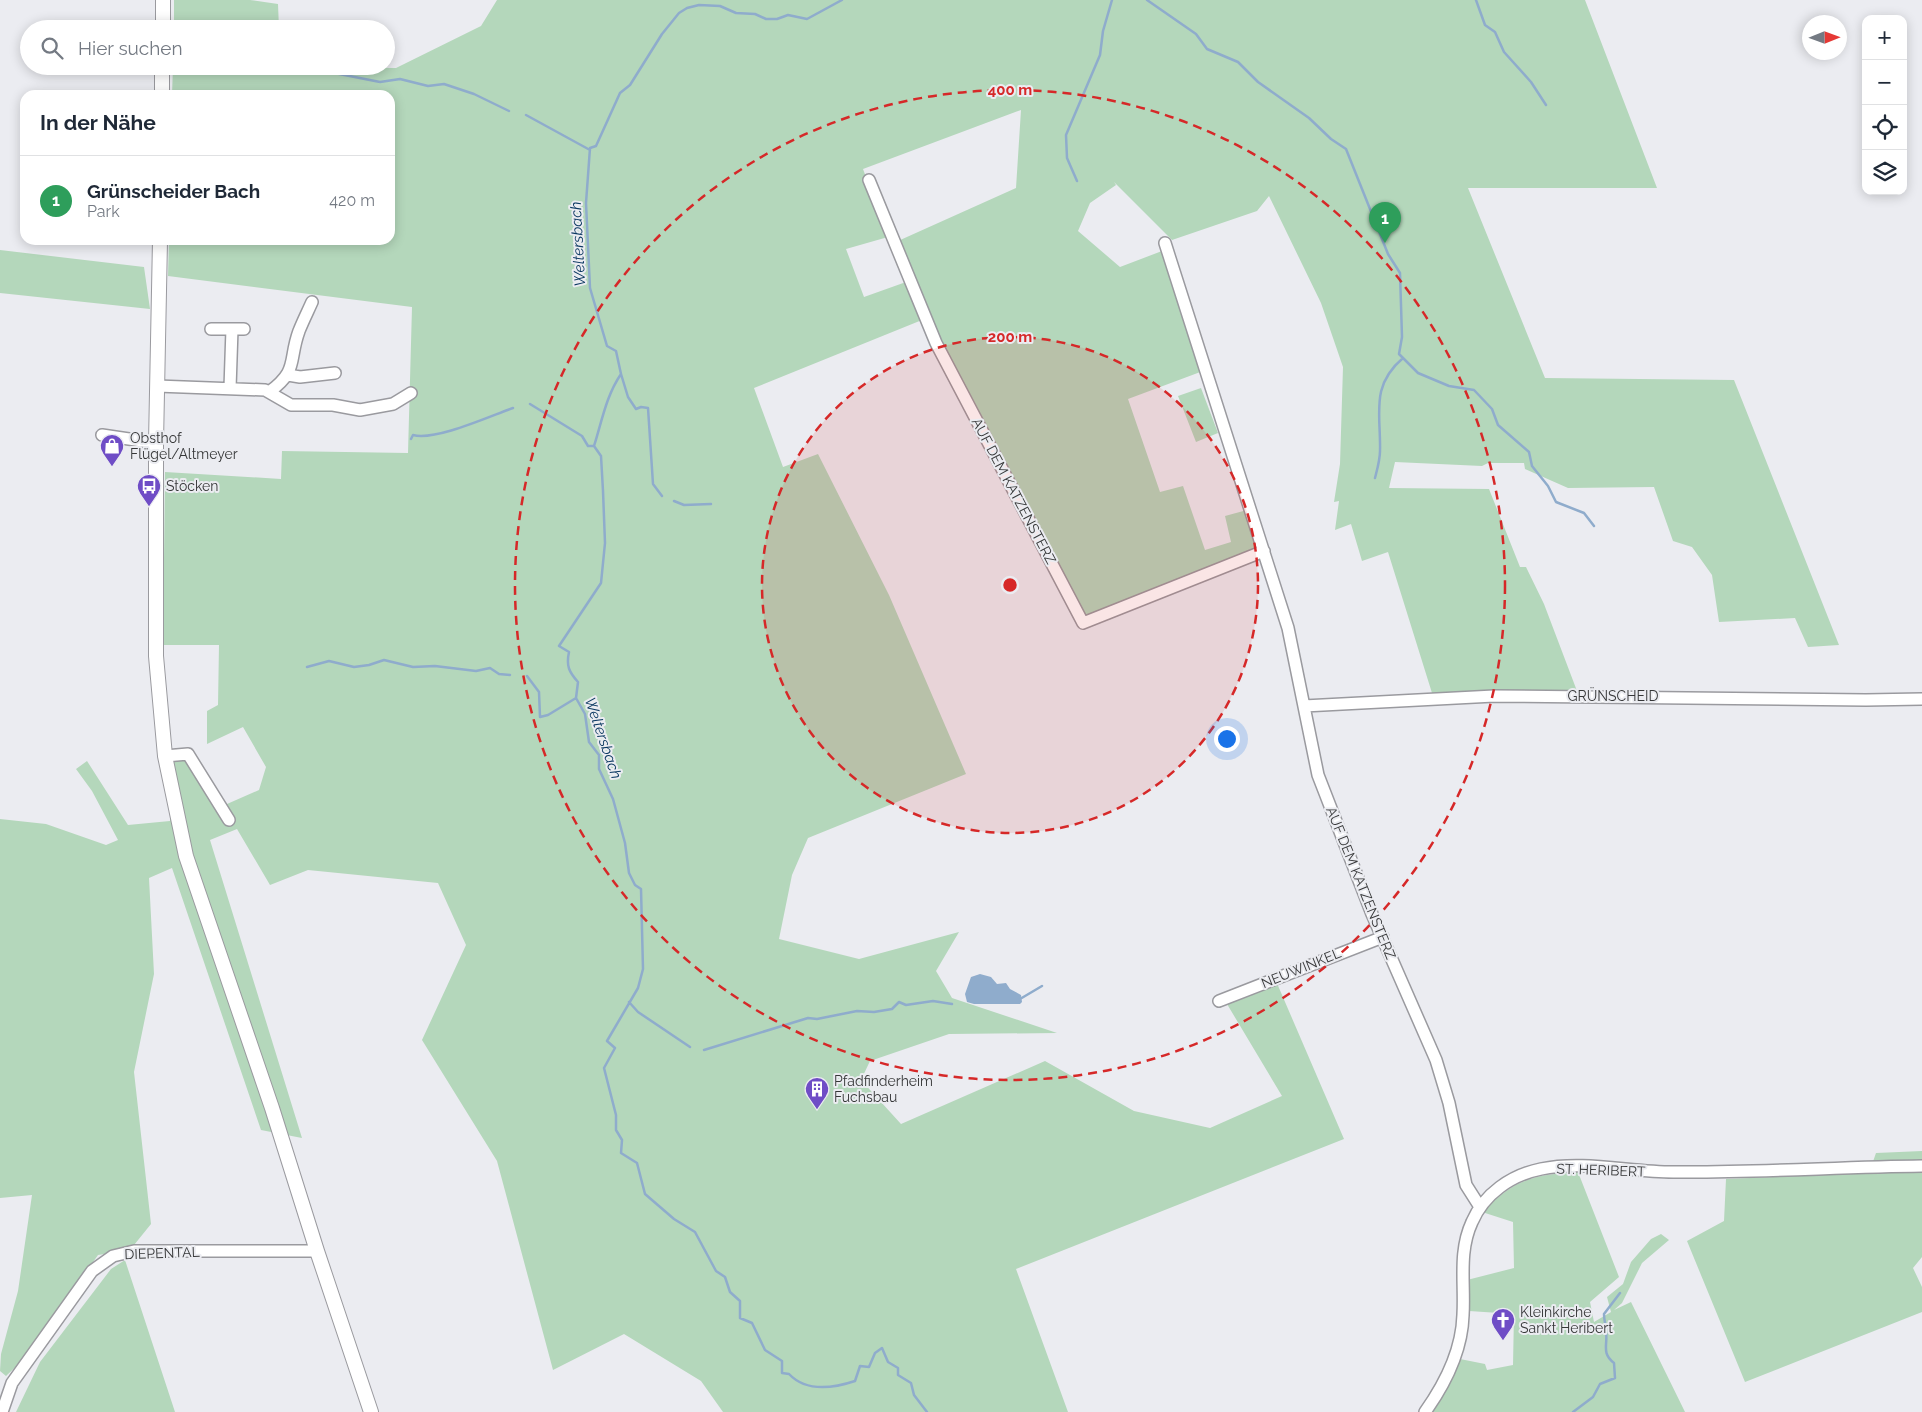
<!DOCTYPE html>
<html lang="de">
<head>
<meta charset="utf-8">
<style>
	body { margin:0; font-family:Raleway,sans-serif; background:#f6f6f7; color:#1f2937 }
	.controls { position:absolute; right:15px; top:15px; display:grid; overflow:hidden; border-radius:10px; box-shadow:0 2px 12px #0003 }
	.controls button { width:45px; height:45px; display:grid; place-items:center; padding:0; border:0; border-bottom:1px solid #e0e1e3; background:#fff; color:#1f2937; font:25px sans-serif }
	.compass { position:absolute; left:1802px; top:15px; width:45px; height:45px; border-radius:50%; background:#fff; box-shadow:0 2px 12px #0003; rotate:89deg }
	.you { position:absolute; left:1226px; top:738px; width:18px; height:18px; margin:-12px; border:4px solid #fff; border-radius:50%; background:#1a73e8; box-shadow:0 0 0 8px #1a73e833 }
	.badge { display:grid; place-items:center; width:32px; height:32px; border-radius:50%; background:#1a73e8; color:#fff; font-size:16px; font-weight:700 }
	.pin { position:absolute; translate:-50% -41px; filter:drop-shadow(0 1px 2px #0008) }
	.pin::after { content:''; position:absolute; top:26px; width:18px; height:15px; background:inherit; clip-path:polygon(0 0,100% 0,50% 100%) }
	.list { margin:0; padding:0; list-style:none }
	h2 { display:flex; justify-content:space-between; align-items:center; height:65px; margin:0; padding:0 20px; font-size:21px }
	h2 small { font-size:16px; font-weight:400; color:#747a83 }
	.list li { display:grid; grid-template-columns:32px 1fr auto; gap:15px; align-items:center; box-sizing:border-box; height:90px; padding:0 20px; border-top:1px solid #e0e1e3 }
	.list b { display:block; font-size:19px; white-space:nowrap }
	.list p { margin:0; font-size:16px; white-space:nowrap; color:#747a83 }
	.list em { font-size:16px; font-style:normal; color:#747a83 }
	.icon { flex:none; width:28px; height:28px; fill:none; stroke:currentColor; stroke-width:2; stroke-linecap:round; stroke-linejoin:round }
	.map { position:relative; flex:none; width:1922px; height:1412px; overflow:hidden }
	.search { position:absolute; background:#fff; box-shadow:0 2px 12px #0003; left:20px; top:20px; width:375px; height:55px; display:flex; align-items:center; gap:12px; box-sizing:border-box; padding:0 18px; border-radius:28px; color:#747a83; font-size:19px }
	.panel { position:absolute; background:#fff; box-shadow:0 2px 12px #0003; left:20px; top:90px; width:375px; height:155px; border-radius:15px }
	.map>svg:first-child { display:block }
</style>
</head>
<body>
<div class="map">
<svg width="1922" height="1412" viewBox="0 0 1922 1412">
	<rect width="100%" height="100%" fill="#ebecf1"/>
	<path fill="#b4d7bb" d="M174 0H250L278 4 279 29H174Z
		M497 0H1585L1657 188H1468L1545 378 1734 380 1839 645 1808 647 1795 618 1719 622 1712 575 1692 547 1673 541 1654 487 1568 488 1525 469 1524 463H1488L1482 466 1395 462 1389 488 1489 489 1520 567H1526L1544 604 1577 691 1432 693 1388 552 1362 561 1351 524 1335 530 1339 501 1334 502 1340 464 1343 367 1321 303 1269 196 1257 211 1172 240 1114 182 1116 185 1090 203 1078 231 1120 267 1162 251 1203 371 1128 399 1160 492 1183 486 1205 550 1231 542 1225 516 1247 510 1260 550 1086 616 1043 539 938 336 898 241 1016 188 1021 110 863 169 888 237 846 249 864 297 906 282 922 320 754 388 783 467 818 454 889 595 966 774 808 838 792 875 779 939 859 959 959 932 936 971 952 998 1057 1033 949 1034 870 1061 861 1080 901 1124 1045 1061 1134 1111 1210 1128 1282 1096 1227 1004 1236 997 1276 981 1344 1139 1016 1269 1068 1412H723L701 1381 624 1334 553 1370 497 1161 422 1040 466 945 438 883 308 870 270 885 237 829 210 840 302 1138 261 1130 172 868 149 878 154 974 134 1072 151 1224 130 1250 98 1255 25 1358 6 1376 0 1371 1 1354 18 1291 32 1195 0 1198V819L46 824 106 845 118 840 92 791 76 769 87 761 128 825 170 821 172 760 187 757 225 814 227 804 259 790 266 767 243 727 207 744V711L218 705 219 645H163L165 472 281 479 282 451 408 453 412 307 168 276 169 240H390V95H172L173 66 396 68 481 26Z
		M0 250 144 267 150 309 0 293Z
		M1201 388 1218 433 1196 442 1178 396Z
		M1922 1151V1257L1913 1268 1922 1287V1312L1745 1382 1687 1241 1724 1221 1726 1179 1869 1173 1876 1153Z
		M1578 1172 1619 1277 1590 1302 1594 1322 1611 1312 1607 1297 1623 1284 1631 1262 1651 1239 1661 1234 1669 1240 1642 1263 1622 1303 1614 1310 1631 1302 1685 1412H1429L1460 1359 1485 1364 1487 1370 1513 1365 1514 1314 1469 1311 1467 1280 1514 1268 1513 1222 1482 1212C1515 1179 1532 1175 1578 1172Z
		M125 1260 175 1412H16L40 1362 111 1269Z"/>
	<path fill="#8faccc" d="M980 974 991 977 997 984 1006 983 1010 989 1021 995 1022 1002 1020 1004H974L967 1002 965 994 971 977Z"/>
	<g fill="none" stroke-linecap="round" stroke-linejoin="round">
		<path stroke="#8faccc" stroke-width="2.5" d="M842 0 807 19 788 15 777 19H766L755 14 736 13 720 6 699 5 687 8 679 13 662 34 630 85 620 93 596 146 590 148 586 203 590 288 607 346 616 351 621 374C606 396 602 421 594 446L601 456 603 491 605 543 601 583 559 646 569 652C566 666 569 672 578 682L576 698 585 714 589 742 599 755V769L613 799 625 843 629 873 635 885 641 889 643 969 638 988 607 1041 615 1048 604 1068 616 1115V1130L622 1140 621 1153 637 1163 645 1194 674 1219 695 1232 716 1271 725 1277 730 1292 740 1301V1318L752 1323 765 1350 782 1361V1373L789 1374C806 1392 834 1388 855 1381L860 1366 869 1367 875 1353 882 1348 888 1362 898 1368V1375L911 1383 914 1395 927 1412
			M1147 0 1196 34 1207 49 1238 62 1258 82 1309 118 1331 139 1346 149 1388 254 1400 273 1402 337 1399 354 1418 373 1449 386 1474 390 1492 409 1498 425 1529 452 1532 466 1548 486 1556 502 1584 513 1594 526
			M1476 0 1485 25 1495 32 1504 52 1531 82 1546 105
			M319 70 380 82 400 79 428 86 444 84 474 94 509 111
			M526 115 590 150
			M1077 181 1067 158 1066 135 1100 55 1103 31 1112 0
			M621 374 628 397 636 409 641 407 648 408 653 484 662 496
			M530 404 582 436 588 446H594
			M411 439 413 435C436 441 490 416 513 408
			M1375 478C1377 470 1380 460 1380 451 1381 414 1370 386 1403 358
			M674 501 684 505 711 504
			M307 667 329 661 354 667 369 665 384 660 413 667 435 666 476 671 490 668 499 674 510 675
			M527 676 539 692 540 717 548 715 576 698
			M1020 999 1042 986
			M629 1002 638 1012 690 1047
			M704 1050 808 1018 817 1019 857 1011 874 1012 892 1009 899 1002 906 1005 933 1001 952 1004
			M1573 1412 1593 1397 1600 1384 1615 1378 1614 1363C1601 1353 1608 1345 1606 1331 1606 1325 1604 1321 1604 1314L1620 1293"/>
		<g stroke="#9a9a9f" stroke-width="14">
			<path id="minor" d="M869 180 936 343 1083 623 1264 551
				M1165 243 1288 628 1318 775 1372 914 1436 1060 1449 1103 1466 1185 1480 1207
				M211 329H244
				M288 375 300 377 335 373
				M157 386 265 390 291 405H333L360 410 393 404 411 393
				M230 388 232 329
				M269 392C299 370 288 361 299 331 303 321 308 311 312 302
				M102 435 156 443
				M1304 706 1494 696 1866 700 1922 699
				M165 756 188 754 229 820
				M1219 1001 1383 937
				M2 1412 12 1383 92 1271 113 1256 134 1251H317
				M1425 1412C1445 1384 1462 1351 1463 1315 1465 1284 1458 1252 1472 1222 1484 1194 1511 1175 1541 1169 1583 1160 1630 1172 1673 1172 1756 1173 1839 1167 1922 1166"/>
		</g>
		<g stroke="#9a9a9f" stroke-width="16">
			<path id="major" d="M163 29V0
				M162 95V66
				M160 240 156 443V656L165 756 186 856 272 1108 317 1251 371 1412"/>
		</g>
		<use href="#minor" stroke="#fff" stroke-width="11"/>
		<use href="#major" stroke="#fff" stroke-width="14"/>
	</g>
	<circle cx="1010" cy="585" r="248" fill="#d62828" fill-opacity=".12"/>
	<g fill="none" stroke="#d62828" stroke-width="2.5" stroke-dasharray="9 6">
		<circle cx="1010" cy="585" r="248"/>
		<circle cx="1010" cy="585" r="495"/>
	</g>
	<defs>
		<g id="shop-pin" transform="scale(1.25)"><path d="M0 17L-7.5 6A9.5 9.5 0 1 1 7.5 6Z" fill="#6f4dc6" stroke="#ebecf1"/><path d="M-5-2.5h2.3a2.7 3.5 0 0 1 5.4 0H5L5.5 6h-11ZM-1.5-2.5h3a1.5 2.3 0 0 0-3 0Z" fill="#fff"/></g>
		<g id="bus-pin" transform="scale(1.25)"><path d="M0 17L-7.5 6A9.5 9.5 0 1 1 7.5 6Z" fill="#6f4dc6" stroke="#ebecf1"/><path d="M-5-6H5V4H4V6H2V4H-2V6H-4V4H-5ZM-3.5-4V0h7V-4ZM-3.5 1.2v1.5H-2V1.2ZM2 1.2v1.5H3.5V1.2Z" fill="#fff"/></g>
		<g id="building-pin" transform="scale(1.25)"><path d="M0 17L-7.5 6A9.5 9.5 0 1 1 7.5 6Z" fill="#6f4dc6" stroke="#ebecf1"/><path d="M-4-6H4V6H1V3H-1V6H-4ZM-2.5-4.3h1.7v1.8h-1.7ZM.8-4.3h1.7v1.8H.8ZM-2.5-1h1.7V.8h-1.7ZM.8-1h1.7V.8H.8Z" fill="#fff"/></g>
		<g id="church-pin" transform="scale(1.25)"><path d="M0 17L-7.5 6A9.5 9.5 0 1 1 7.5 6Z" fill="#6f4dc6" stroke="#ebecf1"/><path d="M-1.2-6h2.4v3.5h3.3v2.4h-3.3V6h-2.4V-.1h-3.3v-2.4h3.3Z" fill="#fff"/></g>
	</defs>
	<g fill-rule="evenodd">
		<use href="#shop-pin" x="112" y="446"/>
		<use href="#bus-pin" x="149" y="486"/>
		<use href="#building-pin" x="817" y="1089"/>
		<use href="#church-pin" x="1503" y="1320"/>
	</g>
	<g text-anchor="middle" dominant-baseline="central" stroke-width="4" stroke-linejoin="round" paint-order="stroke">
		<g font-size="14" fill="#363738" stroke="#ebecf1" text-anchor="start">
			<text x="130" y="438">Obsthof<tspan x="130" dy="16">Flügel/Altmeyer</tspan></text>
			<text x="166" y="486">Stöcken</text>
			<text x="834" y="1081">Pfadfinderheim<tspan x="834" dy="16">Fuchsbau</tspan></text>
			<text x="1520" y="1312">Kleinkirche<tspan x="1520" dy="16">Sankt Heribert</tspan></text>
		</g>
		<g font-size="14" fill="#363738" stroke="#ebecf1">
			<text transform="translate(1014 491) rotate(62)">AUF DEM KATZENSTERZ</text>
			<text x="1613" y="696">GRÜNSCHEID</text>
			<text transform="translate(1361 883) rotate(68)">AUF DEM KATZENSTERZ</text>
			<text transform="translate(1301 968) rotate(-22)">NEUWINKEL</text>
			<text transform="translate(1601 1170) rotate(2)">ST. HERIBERT</text>
			<text transform="translate(162 1253) rotate(-2)">DIEPENTAL</text>
		</g>
		<g font-size="15" font-style="italic" fill="#0b3861" stroke="#ebecf1">
			<text transform="translate(578 244) rotate(-93)">Weltersbach</text>
			<text transform="translate(603 738) rotate(71)">Weltersbach</text>
		</g>
	</g>
	<circle cx="1010" cy="585" r="8" fill="#d62828" stroke="#ebecf1" stroke-width="2.5"/>
	<g font-size="15" text-anchor="middle" font-weight="bold" fill="#d62828" stroke="#ebecf1" stroke-width="4" stroke-linejoin="round" paint-order="stroke">
		<text x="1010" y="95">400 m</text>
		<text x="1010" y="342">200 m</text>
	</g>
</svg>
<div class="controls">
<button>+</button>
<button>−</button>
<button><svg class="icon" aria-label="locate" viewBox="0 0 24 24"><circle cx="12" cy="12" r="6"/><path d="M12 2v4M12 18v4M2 12h4M18 12h4"/></svg></button>
<button><svg class="icon" aria-label="layers" viewBox="0 0 24 24"><path d="M12 4l9 5-9 5-9-5zM3 14l9 5 9-5"/></svg></button>
</div>
<svg class="compass" viewBox="-18 -18 36 36"><path d="M0-13l5 13h-10z" fill="#e53935"/><path d="M0 13l5-13h-10z" fill="#747a83"/></svg>
<div class="you"></div>
<div class="pin badge" style="left:1385px;top:243px;background:#2e9e5b">1</div>
<div class="search"><svg class="icon" aria-label="search" viewBox="0 0 24 24"><circle cx="10" cy="10" r="6"/><path d="M15 15l6 6"/></svg>Hier suchen</div>
<section class="panel">
<h2>In der Nähe<small></small></h2>
<ul class="list">
<li><span class="badge" style="background:#2e9e5b">1</span><div><b>Grünscheider Bach</b><p>Park</p></div><em>420 m</em></li>
</ul>
</section>
</div>
</body>
</html>
